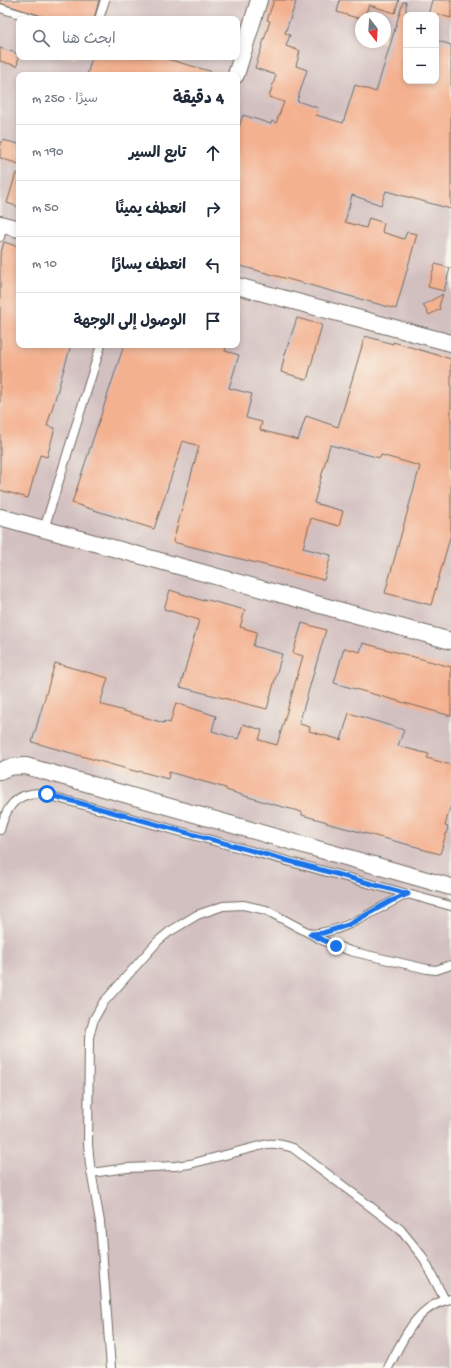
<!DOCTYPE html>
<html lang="ar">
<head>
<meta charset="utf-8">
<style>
	body { margin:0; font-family:"Gochi Hand","Playpen Sans Arabic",sans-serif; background:#f6f6f7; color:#1f2937; direction:rtl }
	.controls { position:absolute; right:12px; top:12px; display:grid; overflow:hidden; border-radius:8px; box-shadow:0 2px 6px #0003 }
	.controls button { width:36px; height:36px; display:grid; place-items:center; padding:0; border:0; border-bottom:1px solid #e0e1e3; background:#fff; color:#1f2937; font:20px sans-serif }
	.compass { position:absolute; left:355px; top:12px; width:36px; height:36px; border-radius:50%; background:#fff; box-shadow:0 2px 6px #0003; rotate:163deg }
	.stop { position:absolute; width:12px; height:12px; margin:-9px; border:3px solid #1a73e8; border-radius:50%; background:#fff }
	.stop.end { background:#1a73e8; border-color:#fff; box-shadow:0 1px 4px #0008 }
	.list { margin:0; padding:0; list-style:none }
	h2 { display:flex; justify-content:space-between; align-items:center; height:52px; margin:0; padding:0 16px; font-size:17px }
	h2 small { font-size:13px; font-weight:400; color:#747a83 }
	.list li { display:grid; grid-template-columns:26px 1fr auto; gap:12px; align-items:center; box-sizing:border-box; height:56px; padding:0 16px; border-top:1px solid #e0e1e3 }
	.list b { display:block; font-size:15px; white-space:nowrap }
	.list em { font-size:13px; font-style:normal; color:#747a83 }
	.icon { flex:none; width:22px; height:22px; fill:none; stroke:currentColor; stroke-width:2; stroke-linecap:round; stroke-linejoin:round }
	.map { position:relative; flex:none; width:451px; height:1368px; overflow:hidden; direction:ltr }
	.search { position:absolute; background:#fff; box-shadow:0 2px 6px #0003; left:16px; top:16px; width:224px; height:44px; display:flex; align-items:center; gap:10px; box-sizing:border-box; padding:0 14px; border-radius:8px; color:#747a83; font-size:15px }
	.panel { position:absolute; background:#fff; box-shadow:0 2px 6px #0003; left:16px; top:72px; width:224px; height:276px; border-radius:8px; direction:rtl }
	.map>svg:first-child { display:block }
</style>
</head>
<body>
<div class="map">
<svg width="451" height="1368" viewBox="0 0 451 1368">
	<rect width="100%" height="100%" fill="#f7f3e8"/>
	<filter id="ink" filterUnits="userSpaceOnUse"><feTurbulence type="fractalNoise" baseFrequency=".025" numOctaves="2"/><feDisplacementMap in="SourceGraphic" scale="8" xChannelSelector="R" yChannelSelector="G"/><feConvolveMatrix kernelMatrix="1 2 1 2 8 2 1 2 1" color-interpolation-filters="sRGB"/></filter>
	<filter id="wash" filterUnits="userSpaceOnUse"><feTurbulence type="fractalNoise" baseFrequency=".012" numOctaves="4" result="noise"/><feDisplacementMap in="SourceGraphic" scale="16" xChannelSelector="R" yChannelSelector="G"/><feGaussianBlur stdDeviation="0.9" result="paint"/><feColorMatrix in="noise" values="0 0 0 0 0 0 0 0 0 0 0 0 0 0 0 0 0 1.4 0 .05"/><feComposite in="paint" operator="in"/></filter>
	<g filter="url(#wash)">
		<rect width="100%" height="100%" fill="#f5e1c9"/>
		<path fill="#d2bfc0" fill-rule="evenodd" d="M0 0H451V1368H0ZM406 15H436V81H406ZM361 18H385V42H361ZM19 19H237V57H19ZM19 75H237V345H19Z"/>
		<g id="blocks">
			<path fill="#f4b190" d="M0 0H99L94 19H51L0 3Z
				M274 0H289L296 2 285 33 290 35 286 46 300 51 296 66 307 70 297 101 318 108 316 115 343 123 355 85 376 92 403 2H406V81H436V40L451 45V209L386 191 381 205 352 195 345 222 366 228 369 218 384 223 382 232 404 239 407 232 417 234 396 309 237 265V133L243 115 271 124 272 121 276 123 284 102 269 97 276 75 255 68 270 21 267 20Z
				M340 0H399L395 13 369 5 364 18H357L337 12Z
				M432 0H451V18L440 15H428Z
				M0 48 19 54 17 66 0 61Z
				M92 57H160L213 72V75H87Z
				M3 140 19 144V164L0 158V142H2Z
				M16 173H19V207L7 203Z
				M4 242 19 247V345H71L47 426 55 428 47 457 40 455 28 498 0 490V256Z
				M435 264 450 268 444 291 428 287Z
				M443 294 439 306 440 309 429 315 423 305Z
				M297 318 322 325 307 380 295 377V376L281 372 285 354Z
				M365 336 393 344V342L451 359V534L431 605 385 593 420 466 381 455 380 458 330 445 314 503 343 511 339 526 311 518 303 548 331 555 324 580 173 542 199 446 183 441 154 529 72 503 124 345H227L225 351 239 355 229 388 252 394 246 418 262 422 260 430 298 440 306 416 338 427Z
				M170 590 204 601V599L245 610 240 627 257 632 253 646 282 654 267 709 180 687 199 620 164 609Z
				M302 623 326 630 299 724 310 727 309 731 341 740 349 713 404 730 398 746 429 754 427 758 451 765V804L445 826 448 827 440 854 421 849V848L326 823 327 822 302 815V812L268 803 226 790V788L169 772 168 779 139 771 138 772 32 742 55 663 108 678 100 704 164 723V721L170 723 176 703 216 716 212 731 238 739 243 724 262 730 259 740 277 745 303 656 293 653Z
				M363 643 451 667V716L334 683 344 648 360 652Z"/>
		</g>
	</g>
	<g filter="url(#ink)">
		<use href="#blocks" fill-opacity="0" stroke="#726b62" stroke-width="1"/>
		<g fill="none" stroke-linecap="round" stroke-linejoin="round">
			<g stroke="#726b62" stroke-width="10">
				<path id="lane" d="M0 8 35 19
					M99 19 105 0
					M0 237 3 225
					M44 529 101 345
					M0 830C6 808 15 793 40 793L451 906
					M311 934C350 931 373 909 408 894
					M91 1173 127 1168 175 1166 190 1164 267 1144C276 1143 284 1145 293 1148L400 1229 422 1256 445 1300
					M111 1368 100 1222 90 1165 88 1144 89 1037 94 1019 103 1003 158 941 169 932 197 915 223 906 243 905 266 910 324 941 350 951 427 969 436 970 451 965
					M388 1368C403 1340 416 1305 451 1299"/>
			</g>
			<g stroke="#726b62" stroke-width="18">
				<path id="street" d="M236 75 259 0
					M0 224 19 229
					M237 286 451 343
					M0 517 451 641
					M0 771C9 766 16 766 26 766L451 887"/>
			</g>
			<use href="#lane" stroke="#fff" stroke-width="8"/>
			<use href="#street" stroke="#fff" stroke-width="16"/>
		</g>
	</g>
	<g fill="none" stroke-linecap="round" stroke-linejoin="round" filter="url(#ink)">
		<path stroke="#1a73e8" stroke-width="5" d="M47 794 408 894 391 901 348 925 323 933 310 934 336 946"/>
	</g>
</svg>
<div class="controls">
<button>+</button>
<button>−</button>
</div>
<svg class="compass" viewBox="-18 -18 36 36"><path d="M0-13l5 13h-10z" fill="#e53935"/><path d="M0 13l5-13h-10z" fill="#747a83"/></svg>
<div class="stop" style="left:47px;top:794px"></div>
<div class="stop end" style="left:336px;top:946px"></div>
<div class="search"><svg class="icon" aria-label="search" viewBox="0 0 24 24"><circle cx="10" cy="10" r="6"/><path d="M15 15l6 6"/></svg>ابحث هنا</div>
<section class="panel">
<h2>4 دقيقة<small>سيرًا · 250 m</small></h2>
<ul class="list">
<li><svg class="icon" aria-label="ahead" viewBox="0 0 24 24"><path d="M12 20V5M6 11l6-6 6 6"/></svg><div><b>تابع السير</b></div><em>190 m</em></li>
<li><svg class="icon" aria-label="right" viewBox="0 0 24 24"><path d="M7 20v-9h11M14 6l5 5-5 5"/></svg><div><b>انعطف يمينًا</b></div><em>50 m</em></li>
<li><svg class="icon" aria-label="left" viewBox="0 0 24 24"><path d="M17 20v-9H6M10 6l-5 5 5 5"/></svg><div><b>انعطف يسارًا</b></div><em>10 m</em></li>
<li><svg class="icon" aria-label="arrive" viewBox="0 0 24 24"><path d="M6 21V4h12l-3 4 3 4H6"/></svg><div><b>الوصول إلى الوجهة</b></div></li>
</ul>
</section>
</div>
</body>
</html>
